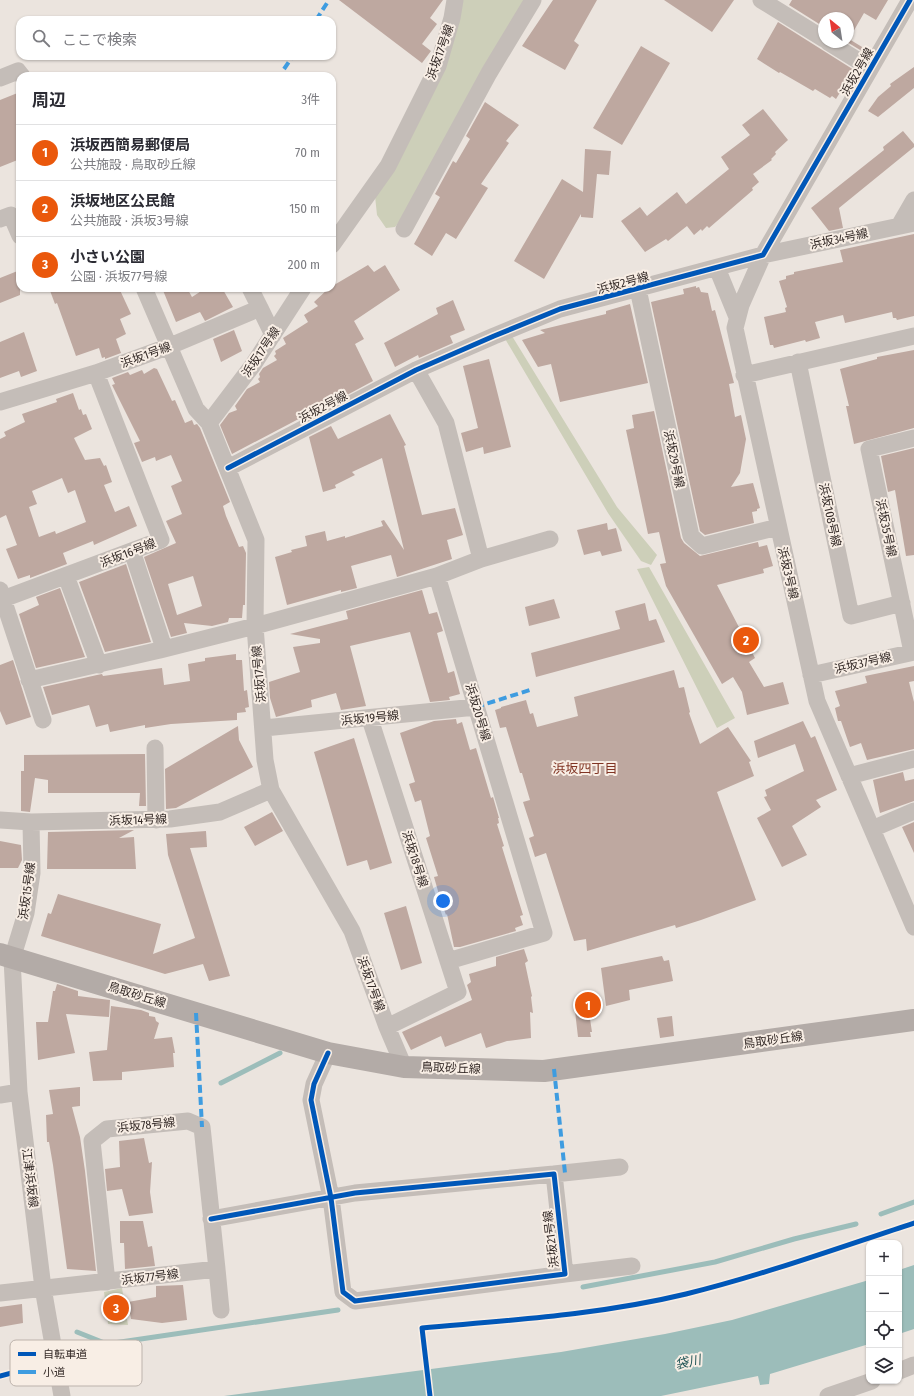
<!DOCTYPE html>
<html lang="ja">
<head>
<meta charset="utf-8">
<style>
	body { margin:0; font-family:"Fira Sans Condensed","Noto Sans JP",sans-serif; background:#f2f2f3; color:#2b2b33 }
	.controls { position:absolute; right:12px; bottom:12px; display:grid; overflow:hidden; border-radius:8px; box-shadow:0 1px 3px #0004 }
	.controls button { width:36px; height:36px; display:grid; place-items:center; padding:0; border:0; border-bottom:1px solid #e1e1e2; background:#fff; color:#2b2b33; font:20px sans-serif }
	.compass { position:absolute; left:818px; top:12px; width:36px; height:36px; border-radius:50%; background:#fff; box-shadow:0 1px 3px #0004; rotate:330deg }
	.you { position:absolute; left:443px; top:901px; width:14px; height:14px; margin:-10px; border:3px solid #fff; border-radius:50%; background:#1a73e8; box-shadow:0 0 0 6px #1a73e833 }
	.badge { display:grid; place-items:center; width:26px; height:26px; border-radius:50%; background:#ea580c; color:#fff; font-size:13px; font-weight:700 }
	.pin { position:absolute; translate:-50% -50%; border:2px solid #fff; box-shadow:0 1px 4px #0006 }
	.list { margin:0; padding:0; list-style:none }
	h2 { display:flex; justify-content:space-between; align-items:center; height:52px; margin:0; padding:0 16px; font-size:17px }
	h2 small { font-size:13px; font-weight:400; color:#7c7c81 }
	.list li { display:grid; grid-template-columns:26px 1fr auto; gap:12px; align-items:center; box-sizing:border-box; height:56px; padding:0 16px; border-top:1px solid #e1e1e2 }
	.list b { display:block; font-size:15px; white-space:nowrap }
	.list p { margin:0; font-size:13px; white-space:nowrap; color:#7c7c81 }
	.list em { font-size:13px; font-style:normal; color:#7c7c81 }
	.icon { flex:none; width:22px; height:22px; fill:none; stroke:currentColor; stroke-width:2; stroke-linecap:round; stroke-linejoin:round }
	.map { position:relative; flex:none; width:914px; height:1396px; overflow:hidden }
	.search { position:absolute; background:#fff; box-shadow:0 1px 3px #0004; left:16px; top:16px; width:320px; height:44px; display:flex; align-items:center; gap:10px; box-sizing:border-box; padding:0 14px; border-radius:12px; color:#7c7c81; font-size:15px }
	.panel { position:absolute; background:#fff; box-shadow:0 1px 3px #0004; left:16px; top:72px; width:320px; height:220px; border-radius:12px }
	.map>svg:first-child { display:block }
</style>
</head>
<body>
<div class="map">
<svg width="914" height="1396" viewBox="0 0 914 1396">
	<rect width="100%" height="100%" fill="#ebe4de"/>
	<path fill="#cdcfb9" d="M460 0H527L404 216 395 227 386 228 377 215 375 196Z
		M512 336 617 507 657 555 651 565 641 561 608 513 504 337Z
		M649 567 735 718 717 728 637 569Z
		M122 1288 128 1325 108 1324 104 1292Z"/>
	<path fill="#9cbdba" d="M914 1265V1329L899 1334V1270Z
		M869 1280V1344L770 1374 769 1384 760 1385 758 1376 661 1396H224L561 1352 665 1334 732 1320Z"/>
	<g fill="none" stroke-linecap="round" stroke-linejoin="round">
		<path stroke="#9cbdba" stroke-width="5" d="M221 1083 280 1053
			M881 1214 914 1202
			M583 1287 715 1262 794 1239 856 1224
			M77 1332 107 1344 338 1310"/>
	</g>
	<path fill="#bea8a0" fill-rule="evenodd" d="M339 0H443L430 18 437 24 422 44 431 51 422 63Z
		M553 0H597L574 41 579 45 565 70 522 46Z
		M664 0H734L712 32Z
		M792 0H888L876 20 864 13 849 39 867 50 865 53 847 42 848 18H824V27L789 5Z
		M778 22 854 70 836 99 832 96 830 98 815 89 813 91 780 72 779 73 757 59Z
		M641 46 670 63 622 145 593 128Z
		M914 67V88L878 117 868 111 878 97 891 86 890 84Z
		M20 92V159L0 167V100Z
		M485 102 519 125 506 141 509 143 481 184 488 188 456 239 446 233 432 256 414 244 440 197 435 194 453 161 456 163 470 139 466 136Z
		M763 109 788 140 775 152 776 154 771 159 772 160 753 174 759 182 752 188 753 190 709 228 707 226 702 231 701 229 694 235 687 226 668 241 666 239 645 252 621 221 640 207 647 216 677 192 686 204 729 169 721 157 750 135 742 125Z
		M903 131 914 144V147L839 208 843 228 829 231 811 208 884 150 883 147Z
		M585 149 611 151 609 175 597 174 593 218 581 217V214L544 279 514 261 562 179 583 192Z
		M914 234V316L897 320 896 318H893L892 312 845 323 843 315 815 322 820 338 806 342 805 340 774 348 773 345H770L764 317 786 312 785 308 787 307 779 281 786 279V276L794 274V272L843 262 840 250Z
		M368 265 374 272 385 265 400 290 354 321 364 339 355 344 373 381 347 395 346 394 232 454 220 425 229 413 237 410 235 406 247 389 260 382 258 379 260 377 259 374 263 368 277 360 274 356 276 354 275 351 286 344 283 338 308 322 304 315 318 306 314 302 329 288Z
		M20 270V295L0 303V278Z
		M696 286V288L699 287 701 292 708 293 712 311 715 310 734 383 729 384 735 417 741 415 746 439 740 473 731 487 753 483 760 508 757 509V511L752 512 754 523 705 535 700 531 651 302 684 294 683 289Z
		M49 288H119L131 314 120 319 126 334 116 339 121 353 105 359V357L102 358 99 348 76 356 57 303 55 304Z
		M162 288H187L192 297 206 288H222L233 307 205 321 200 312 176 322Z
		M453 300 465 330 450 336 453 343 419 358 418 355 395 367 384 343 438 314 436 308Z
		M630 304 648 383 560 402 551 364 538 367 522 340 545 333 540 330 606 314V311Z
		M234 330 242 351 221 362 213 339Z
		M24 332 37 371 21 377 19 371 0 378V342Z
		M914 350V428L854 444 846 406H849L840 369 877 359V357Z
		M489 359 511 447 484 454 483 447 466 452 461 433 478 428 463 366Z
		M154 368 157 369 172 401 175 400 185 423 192 420 194 425 197 424 200 428 230 502 223 506 226 516 239 547 243 546 246 553 245 605H243L242 618H229L228 622 212 626 184 623 187 633 171 637 144 557 176 543 166 521 182 514 171 486 182 481 171 455 156 461 155 457 142 462 134 443 140 441 112 385 115 384 112 378 128 372 130 375 142 370 144 374ZM193 576 202 606 177 615 168 584Z
		M73 393 79 410 81 409 83 415 86 414 92 429 74 438 85 460 100 458 104 466 106 465 112 482 104 485 115 512 129 506 137 526 94 545 93 541 63 553 67 564 30 578V575L18 579 6 549 17 545 6 515 0 518V439L6 436 4 432 25 422 22 414 57 402 56 399ZM62 478 68 493 75 490 86 522 56 534 55 531 39 537 29 507 37 504 32 491Z
		M654 411 681 538 684 543 700 556 758 542 759 547 767 545 773 566 763 569 764 573 717 585 755 658 749 662 764 687 783 682 789 704 747 715 742 692 733 677 722 684 666 586 660 564 666 563 659 532 648 534 626 430 634 428 632 415Z
		M390 414 406 445 404 446 422 515 455 508 463 535 447 540 452 559 397 577 391 555 351 566 357 588 341 592V590L287 605 275 557 292 552 291 550 307 546 305 536 325 531 327 541 345 536V538L383 526 381 521 384 520 404 550 382 458 352 472 355 475 335 485 336 488 323 492 309 437 331 426 338 439Z
		M914 448V555L906 556 895 490 888 492 881 456Z
		M607 523 608 530 616 528 622 551 602 556 600 551 584 555 577 530Z
		M126 564 151 642 105 652 79 582Z
		M60 588 85 657 36 668 19 614 39 605 36 597Z
		M422 590 429 614 437 612 443 631 437 633 448 673 454 671 460 694 449 697 450 700 430 702 410 632 350 646 366 706 341 710 336 693 311 700 312 707 276 717 270 698 269 682 300 672 293 647 320 643V639L290 634 348 619 346 611Z
		M554 599 560 618 529 626 525 607Z
		M645 603 649 621 656 619 665 642 536 677 531 653 620 629 615 611Z
		M236 654V660H242L244 691 247 690 249 707 245 708 246 712 237 713V720L171 724 145 728V725L110 732 108 724 96 727 89 705 52 715 43 687 97 675 102 674 103 676 162 668 164 685 190 681 188 664 205 661V658Z
		M13 660 31 717 6 725 0 711V665Z
		M914 666V681L909 682 914 702V749L867 760 861 743 850 747 841 721H838L835 708 840 706 835 691 867 683 865 676Z
		M674 670 679 688 684 687 690 712 689 713 700 744 728 727 751 761 749 762 754 776 717 792 756 900 701 920 676 928 675 925 587 951 586 939 574 941 546 853 535 857 529 838 534 836 523 802 530 800 522 773H520L506 727 500 728 495 710 501 708V707L526 700 530 714 533 713 537 727 578 716 574 697Z
		M456 719 457 724 462 722 470 750 476 748 491 798 493 797 499 818H498L499 823 497 824 504 846 502 847 523 915 520 916 523 925 515 928 516 931 460 947H454L447 914 446 915 440 898 434 877 438 876 426 838 430 836 421 800 415 802 409 784 415 782 400 733 434 721Z
		M803 721 811 738 815 736 837 790 816 800 821 807 792 826 807 855 782 867 757 818 771 810 764 797 767 796 765 790 804 771 795 744 758 758 754 741Z
		M238 726 239 740 253 767 176 808 166 809 165 769Z
		M354 738 392 863 370 870 367 860 347 866 314 752Z
		M145 754 146 806H139L140 793H48V780L35 778 30 812 21 811V771H24V755Z
		M903 772 905 781 914 779V801L880 813 873 780Z
		M272 812 283 831 255 846 244 827Z
		M914 822V853L902 827Z
		M134 830 119 838 134 837 136 869H47L48 832Z
		M206 831 207 847 190 848 230 976 209 981 203 964 165 974 41 936 48 913 51 914 58 894 161 924 153 954 195 938 168 855 166 834Z
		M0 841 21 845 22 860 18 868H0Z
		M406 906 422 963 401 970 384 913Z
		M524 949 528 961 525 963 532 996 531 997 533 1013 530 1012 531 1038 507 1041 486 1048 481 1033 445 1047 441 1036 411 1050 402 1032 472 1000 467 985 471 982 469 974 496 966V957Z
		M662 956 664 961 669 960 673 981 629 990 630 1000 606 1006 601 968Z
		M57 984 78 991V996L110 1000 109 1017 66 1014 75 1053 38 1060 36 1022H48L53 991H55Z
		M111 1006 141 1010 149 1013V1016L155 1017 156 1021 159 1023 154 1039 172 1037 175 1053H173L174 1067 122 1072V1080L93 1081 89 1052 107 1050Z
		M575 1011 589 1012 592 1032H590L591 1037H578Z
		M672 1016 674 1036 660 1038 657 1018Z
		M80 1087V1106L72 1107 80 1137 85 1171 96 1271 67 1269 53 1165 49 1142H47L46 1115 53 1114 49 1090Z
		M144 1138 149 1163 152 1162 150 1192 153 1213 129 1216 122 1189 107 1191 105 1169 120 1167 119 1141Z
		M120 1221H143L148 1247 152 1246 155 1266 125 1269 124 1243H120Z
		M183 1285 187 1320 162 1323 131 1319 128 1302 156 1297V1286Z
		M22 1304 23 1323 0 1327V1307Z"/>
	<g fill="none" stroke-linecap="round" stroke-linejoin="round">
		<path stroke="#c4bdb8" stroke-width="17" d="M761 0 824 39
			M828 42 870 68
			M0 78 18 71 22 76
			M0 219 11 215 20 236
			M914 223 763 255 741 305 735 328 817 701 914 927
			M899 226 914 200
			M404 229 489 73 533 0
			M332 245 388 166 438 66 452 18 455 0
			M717 268 737 317
			M144 288 196 409 209 423
			M250 288 260 308
			M303 288 253 365 209 423 256 540 255 626 265 760 271 790 352 931 387 1027 404 1067
			M638 289 691 536 702 546 778 527
			M798 362 851 616 902 603
			M416 370 446 423 481 559
			M744 375 914 336
			M0 402 96 373 170 346 260 308 273 335
			M228 468 416 370 494 336 560 309 763 255 910 0
			M66 576 99 665
			M437 576 481 559 550 539
			M0 590 3 599 161 540 96 373
			M3 599 43 720
			M160 650 255 626 437 576 544 933 448 961
			M912 652 869 449 914 438
			M811 675 914 652
			M29 680 160 650 162 642 132 551
			M370 719 458 992 387 1027
			M264 728 476 707
			M155 748 156 820
			M849 776 914 759
			M0 820 31 822 170 819 220 812 271 790
			M31 822 32 873 26 913 12 959 19 1092 43 1288 62 1396
			M872 829 914 811
			M0 1095 19 1092
			M554 1174 620 1167
			M211 1219 355 1193 554 1174 565 1274 355 1301 343 1292 331 1198 311 1100 314 1084 328 1053
			M565 1274 632 1266
			M107 1282 92 1141 107 1129 188 1121 202 1127 217 1269
			M0 1293 217 1269 221 1310
			M899 1371 914 1365
			M828 1396 872 1381"/>
		<path stroke="#b3aba7" stroke-width="22" d="M0 954 328 1053 404 1067 544 1071 914 1020"/>
		<path stroke="#3e9ce0" stroke-width="4" stroke-dasharray="8 4" stroke-linecap="butt" d="M316 20 329 0
			M284 69 293 56
			M476 707 530 690
			M196 1013 202 1127
			M554 1069 565 1173"/>
		<g stroke="#f8eee5" stroke-width="8">
			<path id="cycleway" d="M228 468 416 370 494 336 560 309 763 255 910 0
				M211 1219 355 1193 554 1174 565 1274 355 1301 343 1292 331 1198 311 1100 314 1084 328 1053
				M0 1376 56 1361
				M430 1396 422 1328C511 1320 599 1315 686 1294 763 1275 838 1248 914 1223"/>
		</g>
		<use href="#cycleway" stroke="#0057b8" stroke-width="5"/>
	</g>
	<g text-anchor="middle" dominant-baseline="central" stroke-width="4" stroke-linejoin="round" paint-order="stroke">
		<g font-size="12" fill="#342a27" stroke="#f8eee5">
			<text transform="translate(440 52) rotate(-70)">浜坂17号線</text>
			<text transform="translate(857 72) rotate(-60)">浜坂2号線</text>
			<text transform="translate(839 239) rotate(-12)">浜坂34号線</text>
			<text transform="translate(623 283) rotate(-15)">浜坂2号線</text>
			<text transform="translate(261 352) rotate(-56)">浜坂17号線</text>
			<text transform="translate(146 355) rotate(-20)">浜坂1号線</text>
			<text transform="translate(323 407) rotate(-28)">浜坂2号線</text>
			<text transform="translate(674 459) rotate(78)">浜坂29号線</text>
			<text transform="translate(830 515) rotate(78)">浜坂108号線</text>
			<text transform="translate(886 528) rotate(78)">浜坂35号線</text>
			<text transform="translate(128 553) rotate(-21)">浜坂16号線</text>
			<text transform="translate(788 573) rotate(77)">浜坂3号線</text>
			<text transform="translate(863 663) rotate(-13)">浜坂37号線</text>
			<text transform="translate(259 674) rotate(-95)">浜坂17号線</text>
			<text transform="translate(478 712) rotate(73)">浜坂20号線</text>
			<text transform="translate(370 718) rotate(-6)">浜坂19号線</text>
			<text transform="translate(138 820) rotate(-2)">浜坂14号線</text>
			<text transform="translate(415 859) rotate(72)">浜坂18号線</text>
			<text transform="translate(27 891) rotate(-82)">浜坂15号線</text>
			<text transform="translate(371 984) rotate(70)">浜坂17号線</text>
			<text transform="translate(137 995) rotate(17)">鳥取砂丘線</text>
			<text transform="translate(773 1040) rotate(-8)">鳥取砂丘線</text>
			<text transform="translate(451 1068) rotate(2)">鳥取砂丘線</text>
			<text transform="translate(146 1125) rotate(-6)">浜坂78号線</text>
			<text transform="translate(30 1178) rotate(83)">江津浜坂線</text>
			<text transform="translate(551 1239) rotate(-97)">浜坂21号線</text>
			<text transform="translate(150 1277) rotate(-7)">浜坂77号線</text>
		</g>
		<g font-size="13" fill="#803423" stroke="#f8eee5">
			<text x="585" y="768">浜坂四丁目</text>
		</g>
		<g font-size="13" font-style="italic" fill="#1e5354" stroke="#f8eee5">
			<text transform="translate(688 1362) rotate(-12)">袋川</text>
		</g>
	</g>
	<rect x="10" y="1340" width="132" height="46" rx="6" fill="#f8eee5" stroke="#bdb3ac" stroke-width="1"/>
	<rect x="18" y="1352" width="18" height="4" fill="#0057b8"/>
	<rect x="18" y="1370" width="18" height="4" fill="#3e9ce0"/>
	<g font-size="11" fill="#342a27">
		<text x="43" y="1358">自転車道</text>
		<text x="43" y="1376">小道</text>
	</g>
</svg>
<div class="controls">
<button>+</button>
<button>−</button>
<button><svg class="icon" aria-label="locate" viewBox="0 0 24 24"><circle cx="12" cy="12" r="6"/><path d="M12 2v4M12 18v4M2 12h4M18 12h4"/></svg></button>
<button><svg class="icon" aria-label="layers" viewBox="0 0 24 24"><path d="M12 4l9 5-9 5-9-5zM3 14l9 5 9-5"/></svg></button>
</div>
<svg class="compass" viewBox="-18 -18 36 36"><path d="M0-13l5 13h-10z" fill="#e53935"/><path d="M0 13l5-13h-10z" fill="#7c7c81"/></svg>
<div class="you"></div>
<div class="pin badge" style="left:588px;top:1005px">1</div>
<div class="pin badge" style="left:746px;top:640px">2</div>
<div class="pin badge" style="left:116px;top:1308px">3</div>
<div class="search"><svg class="icon" aria-label="search" viewBox="0 0 24 24"><circle cx="10" cy="10" r="6"/><path d="M15 15l6 6"/></svg>ここで検索</div>
<section class="panel">
<h2>周辺<small>3件</small></h2>
<ul class="list">
<li><span class="badge">1</span><div><b>浜坂西簡易郵便局</b><p>公共施設 · 鳥取砂丘線</p></div><em>70 m</em></li>
<li><span class="badge">2</span><div><b>浜坂地区公民館</b><p>公共施設 · 浜坂3号線</p></div><em>150 m</em></li>
<li><span class="badge">3</span><div><b>小さい公園</b><p>公園 · 浜坂77号線</p></div><em>200 m</em></li>
</ul>
</section>
</div>
</body>
</html>
